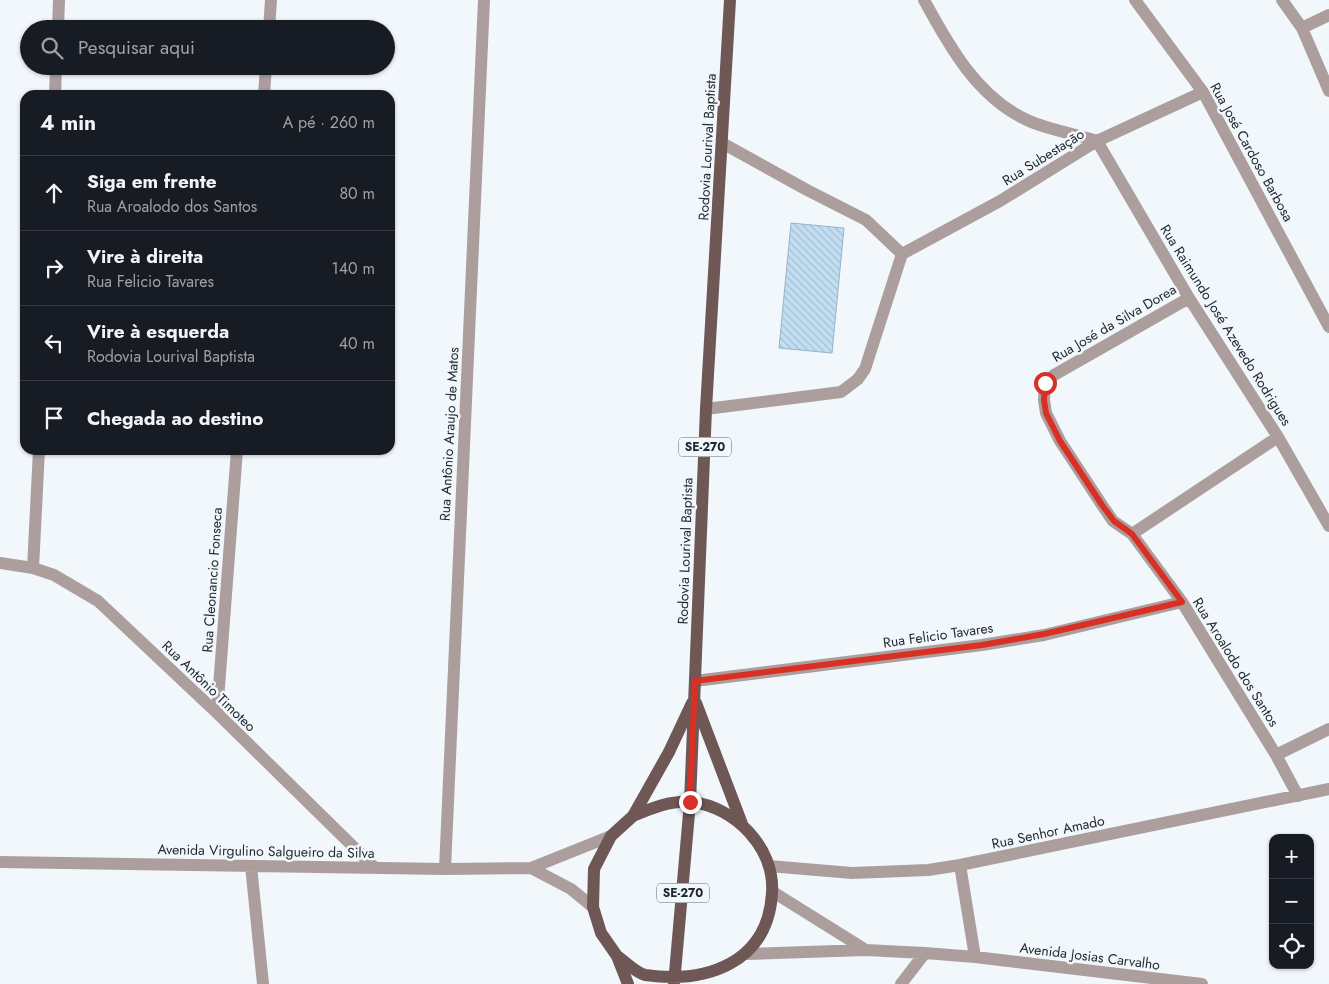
<!DOCTYPE html>
<html lang="pt">
<head>
<meta charset="utf-8">
<style>
	body { margin:0; font-family:Jost,sans-serif; background:#20242c; color:#f1f3f6 }
	.controls { position:absolute; right:15px; bottom:15px; display:grid; overflow:hidden; border-radius:10px; box-shadow:0 1px 4px #0004 }
	.controls button { width:45px; height:45px; display:grid; place-items:center; padding:0; border:0; border-bottom:1px solid #363941; background:#171b24; color:#f1f3f6; font:25px sans-serif }
	.stop { position:absolute; width:15px; height:15px; margin:-11px; border:4px solid #d93025; border-radius:50%; background:#fff }
	.stop.end { background:#d93025; border-color:#fff; box-shadow:0 1px 5px #0008 }
	.list { margin:0; padding:0; list-style:none }
	h2 { display:flex; justify-content:space-between; align-items:center; height:65px; margin:0; padding:0 20px; font-size:21px }
	h2 small { font-size:16px; font-weight:400; color:#9ea1a6 }
	.list li { display:grid; grid-template-columns:32px 1fr auto; gap:15px; align-items:center; box-sizing:border-box; height:75px; padding:0 20px; border-top:1px solid #363941 }
	.list b { display:block; font-size:19px; white-space:nowrap }
	.list p { margin:0; font-size:16px; white-space:nowrap; color:#9ea1a6 }
	.list em { font-size:16px; font-style:normal; color:#9ea1a6 }
	.icon { flex:none; width:28px; height:28px; fill:none; stroke:currentColor; stroke-width:2; stroke-linecap:round; stroke-linejoin:round }
	.map { position:relative; flex:none; width:1329px; height:984px; overflow:hidden }
	.search { position:absolute; background:#171b24; box-shadow:0 1px 4px #0004; left:20px; top:20px; width:375px; height:55px; display:flex; align-items:center; gap:12px; box-sizing:border-box; padding:0 18px; border-radius:28px; color:#9ea1a6; font-size:19px }
	.panel { position:absolute; background:#171b24; box-shadow:0 1px 4px #0004; left:20px; top:90px; width:375px; height:365px; border-radius:15px }
	.map>svg:first-child { display:block }
</style>
</head>
<body>
<div class="map">
<svg width="1329" height="984" viewBox="0 0 1329 984">
	<defs>
		<pattern id="building-back-hatch" width="6" height="6" patternUnits="userSpaceOnUse" patternTransform="scale(1.25)"><rect width="6" height="6" fill="#c2def3"/><path d="M-1 5l2 2M0 0l6 6M5-1l2 2" fill="none" stroke="#a6bfd1"/></pattern>
	</defs>
	<rect width="100%" height="100%" fill="#f2f7fb"/>
	<path fill="url(#building-back-hatch)" stroke="#9ab2c5" d="M791 223 844 228 832 353 779 348Z"/>
	<g fill="none" stroke-linecap="round" stroke-linejoin="round">
		<path stroke="#ad9e9e" stroke-width="12" d="M924 0C949 46 977 97 1027 120 1049 130 1075 134 1097 141
			M1135 0 1203 92 1329 327
			M1282 0 1302 28 1329 91
			M1302 28 1329 15
			M58 29 59 0
			M269 29 271 0
			M55 95 56 66
			M264 95 266 66
			M1097 141 1189 298 1278 437 1329 526
			M722 143 807 190 866 220 902 254
			M902 254 1000 201 1097 141 1203 92
			M1189 298 1054 375 1045 383 1044 400 1046 413 1060 441 1102 505 1113 521 1132 534 1182 602 1276 755 1298 796
			M706 409 841 392 858 379 865 369 902 254
			M1132 534 1278 437
			M0 563 33 568 54 575 98 601 217 713 375 868
			M33 568 39 450
			M695 681 982 645 1044 635 1182 602
			M217 713 237 450
			M1276 755 1329 729
			M0 862 445 869 531 868 611 836
			M960 865 975 957
			M251 866 263 984
			M769 866 852 873 928 870 960 865 1329 789
			M531 868 571 889 593 907
			M445 869 484 0
			M773 892 866 950
			M749 954 866 950 925 953 975 957 1202 984
			M901 984 925 953"/>
		<path stroke="#6f5756" stroke-width="12" d="M696 703 742 824
			M617 956C626 962 635 972 645 975 708 984 768 962 772 893 775 848 735 807 692 802 671 800 652 808 633 816
			M628 984 617 956 601 933 593 907 594 869 611 836 633 816 669 752 692 703
			M674 984 690 802 706 409 730 0"/>
	</g>
	<g fill="none" stroke-linecap="round" stroke-linejoin="round">
		<path stroke="#d93025" stroke-width="6" d="M690 802 695 681 982 645 1044 634 1182 602 1132 534 1114 521 1102 505 1060 441 1046 413 1044 400 1045 383"/>
	</g>
	<g text-anchor="middle" dominant-baseline="central" stroke-width="5" stroke-linejoin="round" paint-order="stroke">
		<g fill="#f2f7fb" stroke="#60686e" stroke-width="1">
			<rect x="679" y="437.5" width="52" height="19" rx="4"/>
			<rect x="657" y="883.5" width="52" height="19" rx="4"/>
		</g>
		<g font-size="12" font-weight="bold" fill="#212a32">
			<text x="705" y="447">SE-270</text>
			<text x="683" y="893">SE-270</text>
		</g>
		<g font-size="14" fill="#212a32" stroke="#f2f7fb">
			<text transform="translate(707 147) rotate(-87)">Rodovia Lourival Baptista</text>
			<text transform="translate(1252 152) rotate(61)">Rua José Cardoso Barbosa</text>
			<text transform="translate(1043 157) rotate(-32)">Rua Subestação</text>
			<text transform="translate(1114 323) rotate(-30)">Rua José da Silva Dorea</text>
			<text transform="translate(1226 325) rotate(58)">Rua Raimundo José Azevedo Rodrigues</text>
			<text transform="translate(449 434) rotate(-87)">Rua Antônio Araujo de Matos</text>
			<text transform="translate(685 551) rotate(-88)">Rodovia Lourival Baptista</text>
			<text transform="translate(212 580) rotate(-86)">Rua Cleonancio Fonseca</text>
			<text transform="translate(938 635) rotate(-8)">Rua Felicio Tavares</text>
			<text transform="translate(1236 662) rotate(58)">Rua Aroalodo dos Santos</text>
			<text transform="translate(209 686) rotate(44)">Rua Antônio Timoteo</text>
			<text transform="translate(1048 832) rotate(-12)">Rua Senhor Amado</text>
			<text transform="translate(266 851) rotate(1)">Avenida Virgulino Salgueiro da Silva</text>
			<text transform="translate(1090 956) rotate(7)">Avenida Josias Carvalho</text>
		</g>
	</g>
</svg>
<div class="controls">
<button>+</button>
<button>−</button>
<button><svg class="icon" aria-label="locate" viewBox="0 0 24 24"><circle cx="12" cy="12" r="6"/><path d="M12 2v4M12 18v4M2 12h4M18 12h4"/></svg></button>
</div>
<div class="stop" style="left:1045px;top:383px"></div>
<div class="stop end" style="left:690px;top:802px"></div>
<div class="search"><svg class="icon" aria-label="search" viewBox="0 0 24 24"><circle cx="10" cy="10" r="6"/><path d="M15 15l6 6"/></svg>Pesquisar aqui</div>
<section class="panel">
<h2>4 min<small>A pé · 260 m</small></h2>
<ul class="list">
<li><svg class="icon" aria-label="ahead" viewBox="0 0 24 24"><path d="M12 20V5M6 11l6-6 6 6"/></svg><div><b>Siga em frente</b><p>Rua Aroalodo dos Santos</p></div><em>80 m</em></li>
<li><svg class="icon" aria-label="right" viewBox="0 0 24 24"><path d="M7 20v-9h11M14 6l5 5-5 5"/></svg><div><b>Vire à direita</b><p>Rua Felicio Tavares</p></div><em>140 m</em></li>
<li><svg class="icon" aria-label="left" viewBox="0 0 24 24"><path d="M17 20v-9H6M10 6l-5 5 5 5"/></svg><div><b>Vire à esquerda</b><p>Rodovia Lourival Baptista</p></div><em>40 m</em></li>
<li><svg class="icon" aria-label="arrive" viewBox="0 0 24 24"><path d="M6 21V4h12l-3 4 3 4H6"/></svg><div><b>Chegada ao destino</b></div></li>
</ul>
</section>
</div>
</body>
</html>
